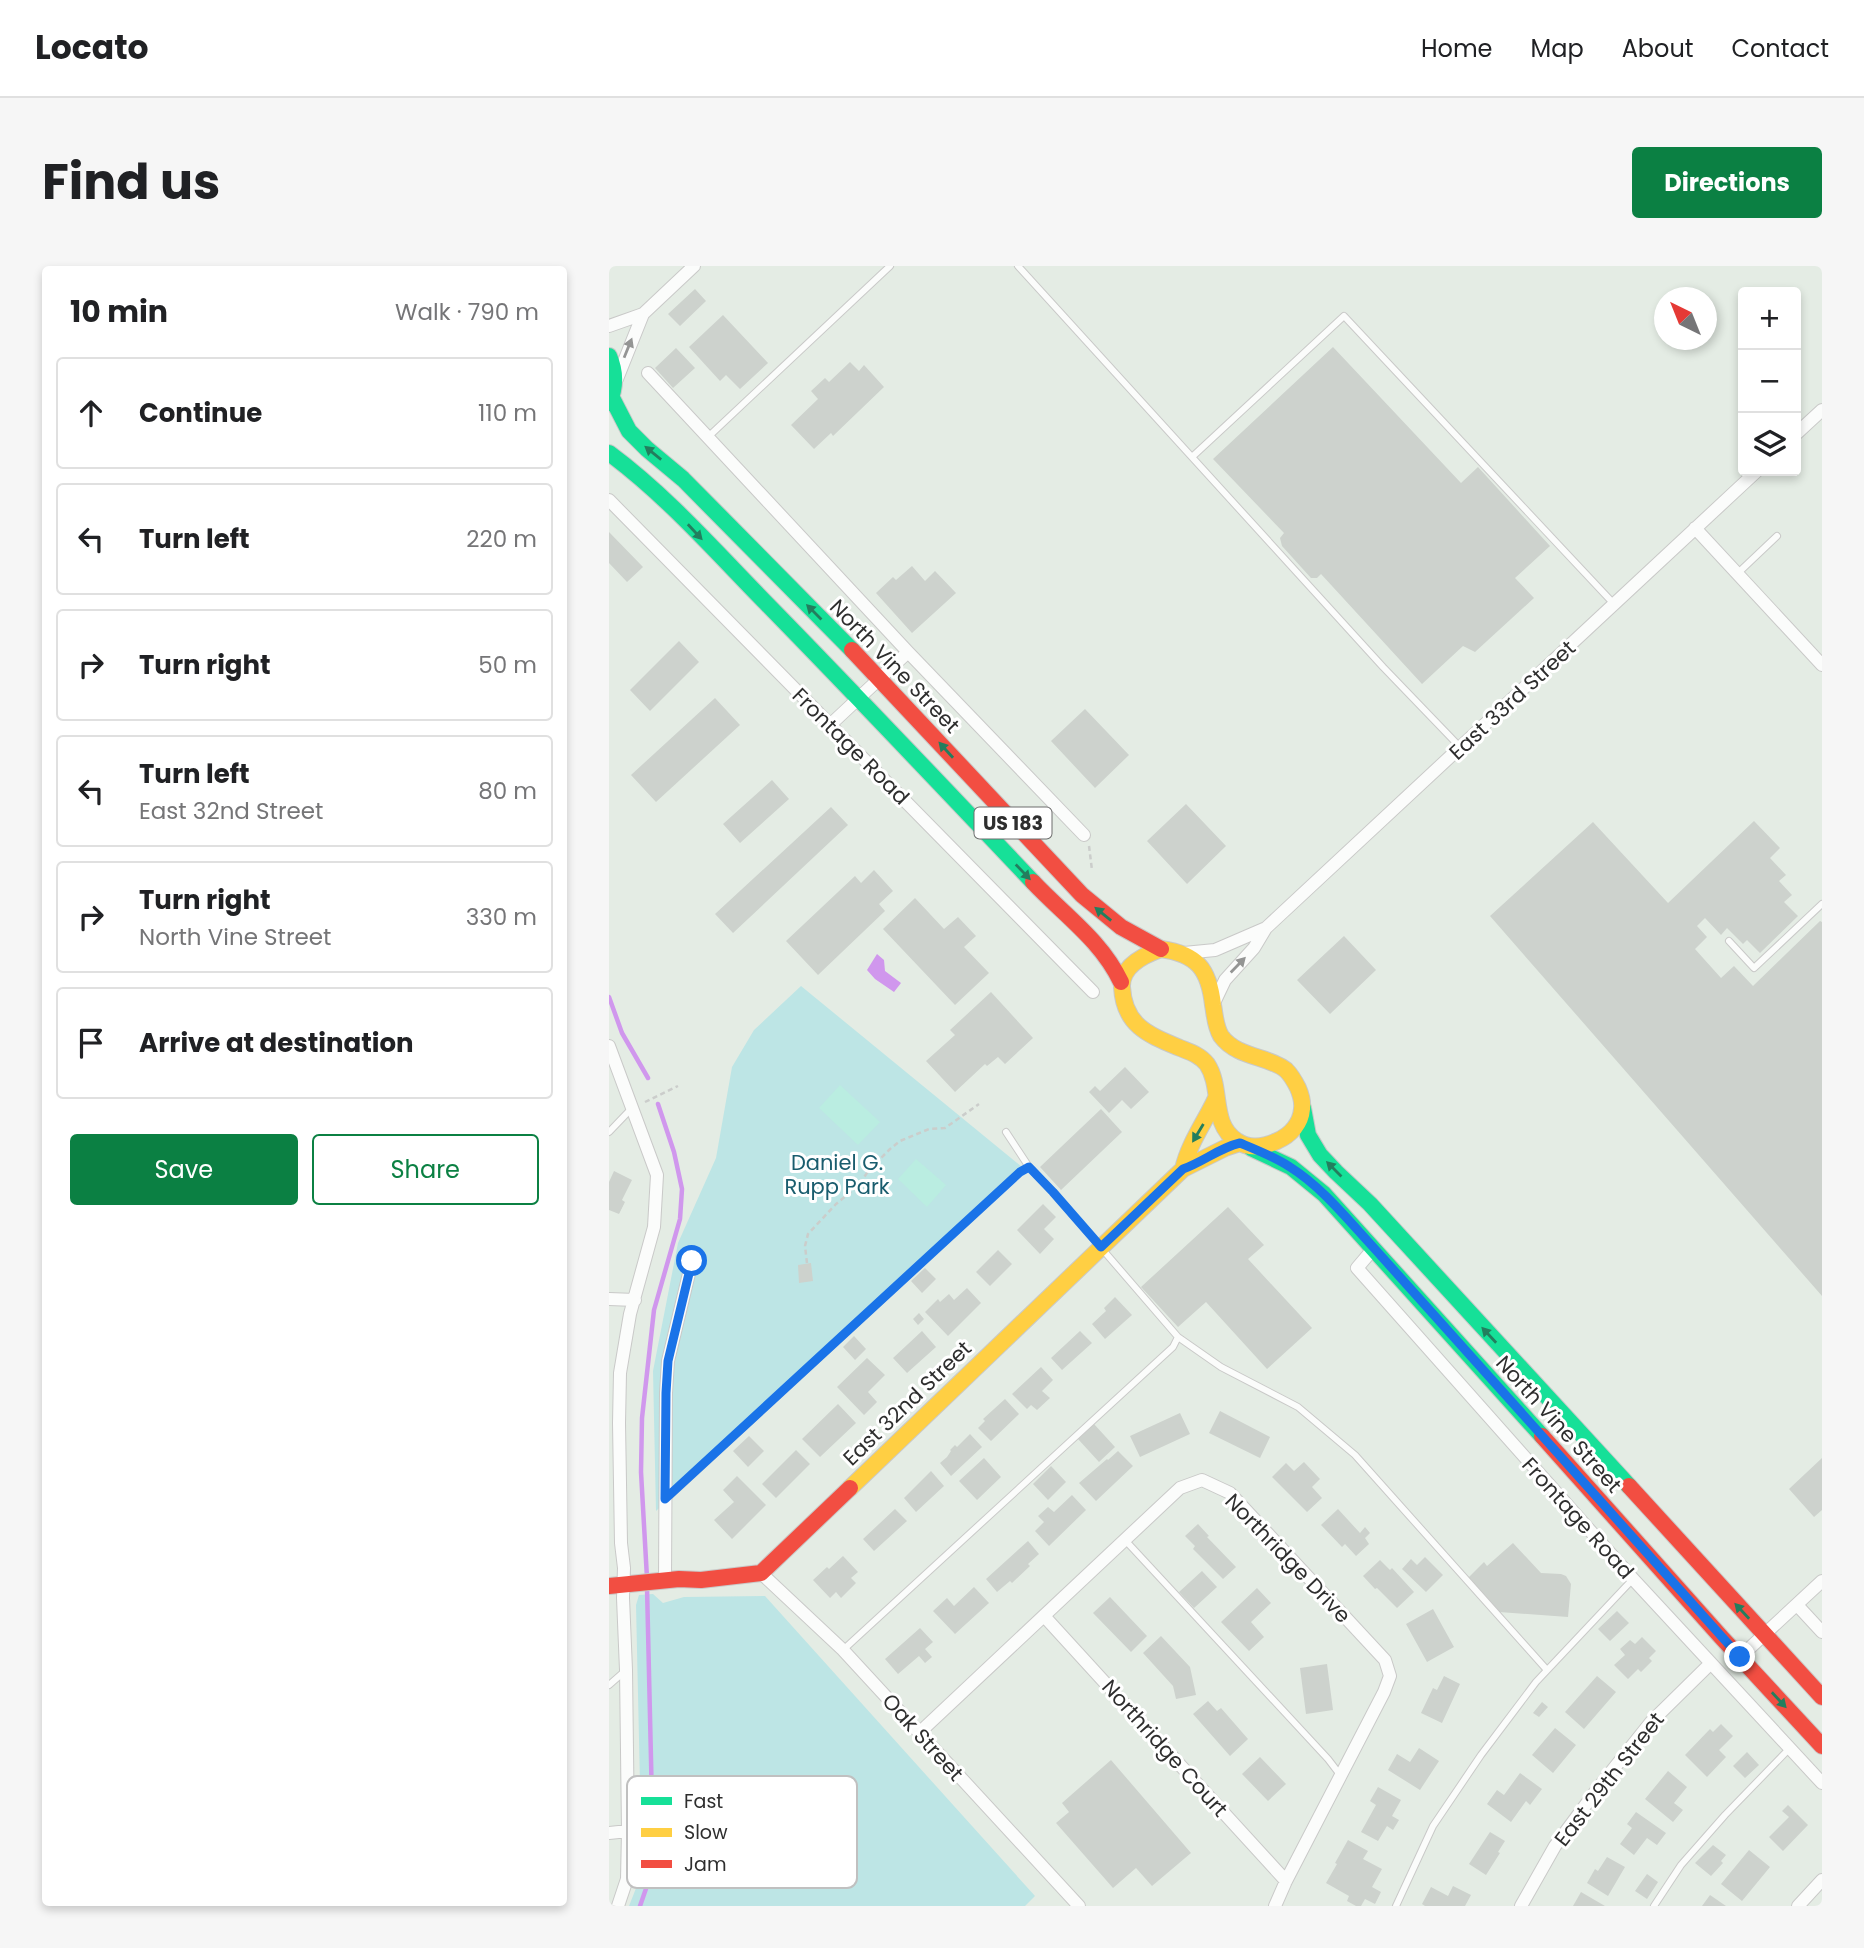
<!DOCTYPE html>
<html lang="en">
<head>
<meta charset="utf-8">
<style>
	body { margin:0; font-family:Poppins,sans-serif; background:#f6f6f6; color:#202124 }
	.controls { position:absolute; right:21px; top:21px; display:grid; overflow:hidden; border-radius:7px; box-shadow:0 4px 10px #0003 }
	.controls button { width:63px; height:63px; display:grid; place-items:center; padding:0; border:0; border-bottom:2px solid #e0e0e0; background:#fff; color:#202124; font:35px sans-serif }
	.compass { position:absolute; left:1045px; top:21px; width:63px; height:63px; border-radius:50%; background:#fff; box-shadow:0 4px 10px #0003; rotate:317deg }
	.stop { position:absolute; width:21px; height:21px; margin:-16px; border:5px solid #1a73e8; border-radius:50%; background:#fff }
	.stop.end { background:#1a73e8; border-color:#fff; box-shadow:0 2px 7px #0008 }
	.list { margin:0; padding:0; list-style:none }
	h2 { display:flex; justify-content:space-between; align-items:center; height:91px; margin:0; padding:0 28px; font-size:30px }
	h2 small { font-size:23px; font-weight:400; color:#757577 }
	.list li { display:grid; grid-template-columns:46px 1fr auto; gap:21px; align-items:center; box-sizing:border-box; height:112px; margin:0 14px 14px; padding:0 14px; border:2px solid #e0e0e0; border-radius:7px }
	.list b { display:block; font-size:26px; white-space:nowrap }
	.list p { margin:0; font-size:23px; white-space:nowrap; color:#757577 }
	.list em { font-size:23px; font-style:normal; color:#757577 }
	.actions { display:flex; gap:14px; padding:21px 28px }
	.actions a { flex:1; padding:16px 0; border:2px solid #0b8043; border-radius:7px; text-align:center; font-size:24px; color:#0b8043 }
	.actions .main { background:#0b8043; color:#fff }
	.icon { flex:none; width:38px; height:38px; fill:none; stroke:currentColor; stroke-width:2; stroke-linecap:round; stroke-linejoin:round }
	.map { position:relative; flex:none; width:1213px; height:1640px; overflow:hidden; border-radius:7px }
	header { display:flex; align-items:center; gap:42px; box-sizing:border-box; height:98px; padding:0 35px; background:#fff; border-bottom:2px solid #e0e0e0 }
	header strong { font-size:33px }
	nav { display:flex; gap:38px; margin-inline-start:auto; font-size:24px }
	.intro { display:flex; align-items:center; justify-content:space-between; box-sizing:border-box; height:168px; padding:0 42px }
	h1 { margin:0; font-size:49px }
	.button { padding:18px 32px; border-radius:7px; background:#0b8043; color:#fff; font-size:24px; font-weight:700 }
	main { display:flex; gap:42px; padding:0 42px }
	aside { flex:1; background:#fff; border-radius:7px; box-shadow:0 4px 10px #0003 }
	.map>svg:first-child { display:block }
</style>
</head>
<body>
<header>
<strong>Locato</strong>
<nav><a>Home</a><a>Map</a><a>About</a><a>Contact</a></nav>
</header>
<div class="intro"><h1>Find us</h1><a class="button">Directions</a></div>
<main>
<aside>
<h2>10 min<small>Walk · 790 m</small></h2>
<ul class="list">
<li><svg class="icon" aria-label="ahead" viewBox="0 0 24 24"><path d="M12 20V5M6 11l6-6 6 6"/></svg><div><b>Continue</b></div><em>110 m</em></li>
<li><svg class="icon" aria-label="left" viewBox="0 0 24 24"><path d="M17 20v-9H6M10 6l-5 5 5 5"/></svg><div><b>Turn left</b></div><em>220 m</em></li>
<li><svg class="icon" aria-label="right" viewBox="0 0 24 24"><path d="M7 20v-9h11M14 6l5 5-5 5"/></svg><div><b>Turn right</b></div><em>50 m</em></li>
<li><svg class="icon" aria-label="left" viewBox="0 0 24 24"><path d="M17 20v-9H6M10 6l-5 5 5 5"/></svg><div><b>Turn left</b><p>East 32nd Street</p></div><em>80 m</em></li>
<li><svg class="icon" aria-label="right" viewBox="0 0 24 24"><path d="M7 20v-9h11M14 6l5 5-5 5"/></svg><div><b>Turn right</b><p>North Vine Street</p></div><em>330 m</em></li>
<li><svg class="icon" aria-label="arrive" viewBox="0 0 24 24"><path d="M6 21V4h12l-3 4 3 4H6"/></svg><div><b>Arrive at destination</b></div></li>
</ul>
<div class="actions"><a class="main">Save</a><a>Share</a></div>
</aside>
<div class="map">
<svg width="1213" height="1640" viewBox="0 0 1213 1640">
	<rect width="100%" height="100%" fill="#e4ece4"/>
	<path fill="#bde5e5" d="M192 720 413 901 47 1245 44 1105 69 977 107 892 123 801 145 764Z
		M44 1328 54 1337 75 1331 156 1330 426 1630 416 1640H20L33 1607 27 1339 30 1329Z"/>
	<path fill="#baede1" d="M231 819 271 856 249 879 210 842Z
		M307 893 337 919 318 941 289 913Z"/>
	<path fill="#d097ed" d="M268 688 275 694 276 705 292 717 285 726 266 713 258 704Z"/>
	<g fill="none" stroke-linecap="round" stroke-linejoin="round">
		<path stroke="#d097ed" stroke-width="4.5" d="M0 731 13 767 39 812
			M38 1312 32 1206 33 1152 45 1044 71 953 73 923 65 886 49 838
			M31 1640 48 1591 43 1536 38 1321"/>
	</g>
	<path fill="#cdd2cd" d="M86 23 97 35 71 60 59 48Z
		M114 49 159 97 131 123 117 109 111 115 80 81Z
		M724 81 852 217 869 201 941 280 906 312 925 332 866 386 854 380 813 418 712 308 708 312H702L673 280 671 272 675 267 604 193Z
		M67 82 86 102 64 122 46 102Z
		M241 96 250 105 255 99 275 121 224 170 222 167 205 183 182 159 209 133 202 125 216 112 220 116Z
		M0 266 34 301 18 316 0 297Z
		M303 300 316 315 326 305 347 327 303 367 267 327 284 311 287 314Z
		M70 375 90 396 41 445 21 424Z
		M106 432 131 459 47 536 22 509Z
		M476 443 520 489 486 522 442 475Z
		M163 514 180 533 131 577 114 558Z
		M577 538 617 580 578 618 538 575Z
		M222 541 239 559 124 667 106 648Z
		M1145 555 1171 582 1161 592 1177 609 1170 615 1183 629 1175 636 1189 650 1151 687 1138 674 1134 678 1118 662 1112 669 1096 652 1088 660 1098 671 1086 683 1112 712 1125 700 1144 720 1211 655 1213 656V1030L881 650 984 556 1059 637Z
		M265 604 284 625 270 638 276 645 209 709 177 675 246 610 252 617Z
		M306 632 335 663 349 651 367 670 355 681 380 707 346 739 274 663Z
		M735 670 767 704 721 748 688 714Z
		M382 726 424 772 396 798 389 791 378 800 376 798 346 826 317 795 346 769 341 764Z
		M516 801 540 826 522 843 513 834 500 847 480 826 486 820 491 825Z
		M492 843 513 866 452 924 431 901Z
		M5 905 23 914 13 934 16 936 10 948 0 944V916Z
		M434 938 447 951 435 963 445 973 431 988 408 964Z
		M619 941 655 979 639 993 703 1062 658 1103 597 1036 569 1061 532 1021Z
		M389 984 403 998 381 1020 367 1006Z
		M202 997 204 1015 190 1017 189 999Z
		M316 1002 327 1013 313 1027 302 1015Z
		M358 1022 372 1037 339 1070 316 1046 329 1033 331 1036 340 1028 345 1034Z
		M506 1031 523 1049 496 1073 483 1058 497 1045 495 1042Z
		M310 1047 315 1053 309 1059 304 1053Z
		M313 1065 327 1081 298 1107 284 1092Z
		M471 1065 483 1077 453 1104 442 1092Z
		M245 1070 257 1083 246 1094 234 1081Z
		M258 1092 276 1109 259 1126 268 1136 255 1149 228 1121Z
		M432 1101 444 1114 433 1125 441 1132 428 1144 422 1139 418 1143 403 1128Z
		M396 1133 410 1148 382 1175 369 1162 376 1155 374 1153Z
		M229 1138 247 1157 211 1191 193 1173Z
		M611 1145 661 1171 651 1192 600 1167Z
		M571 1147 581 1168 531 1191 521 1170Z
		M485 1158 506 1181 490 1196 469 1173Z
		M361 1168 373 1181 342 1210 331 1197 338 1191 342 1185 341 1184 346 1179 348 1181Z
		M140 1170 155 1185 139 1201 124 1185Z
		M187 1184 201 1198 167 1232 153 1218Z
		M509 1185 524 1200 487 1235 470 1217 498 1193 499 1194Z
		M375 1192 392 1211 368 1234 350 1215Z
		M1213 1192V1244L1205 1251 1180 1223Z
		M695 1196 711 1213 703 1221 713 1232 698 1246 663 1211 677 1197 685 1205Z
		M442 1200 457 1216 439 1234 424 1218Z
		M322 1205 335 1220 307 1246 295 1232Z
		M128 1210 157 1239 123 1273 105 1254 125 1236 114 1224Z
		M463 1229 477 1244 440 1280 426 1265 435 1256 429 1250 439 1241 445 1246Z
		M286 1243 298 1255 265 1285 254 1273Z
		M729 1243 751 1267 756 1261 761 1267 756 1272 760 1278 747 1290 736 1278 733 1281 712 1259Z
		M589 1258 600 1270 598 1271 627 1301 614 1313 584 1283 586 1280 576 1270Z
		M419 1275 430 1288 419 1298 421 1300 403 1317 401 1315 388 1326 377 1313Z
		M904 1277 932 1307 952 1308 957 1310 962 1318 959 1351 890 1346 859 1312 875 1296 878 1300Z
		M234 1290 249 1306 242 1312 247 1317 232 1332 227 1326 221 1332 204 1314 218 1301 220 1303Z
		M816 1291 834 1309 817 1326 793 1303 802 1293 808 1299Z
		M771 1294 781 1304 783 1302 805 1326 788 1342 768 1322 766 1323 754 1310Z
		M593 1305 608 1321 585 1342 570 1326Z
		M365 1321 380 1337 346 1368 324 1345 338 1332 345 1340Z
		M648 1322 662 1337 642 1356 655 1371 640 1385 612 1356Z
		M501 1331 538 1370 522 1386 484 1347Z
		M824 1343 845 1381 818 1396 797 1358Z
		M1008 1345 1020 1357 1001 1375 989 1363Z
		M311 1362 324 1376 316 1383 323 1391 316 1397 310 1390 289 1408 276 1393Z
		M552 1370 581 1401 587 1429 567 1433 564 1420 534 1387Z
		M1033 1371 1047 1385 1040 1392 1043 1395 1032 1406 1029 1403 1019 1413 1005 1399 1016 1389 1011 1383 1021 1374 1026 1378Z
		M718 1398 724 1444 697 1448 691 1402Z
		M835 1410 851 1418 833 1457 812 1447 824 1422 828 1424Z
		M988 1410 1007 1426 975 1463 956 1446Z
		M599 1435 608 1445 612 1442 639 1473 621 1490 584 1448Z
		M933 1436 939 1441 930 1451 924 1447Z
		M1112 1458 1124 1470 1110 1484 1117 1491 1098 1511 1076 1489 1101 1463 1104 1466Z
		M946 1462 967 1479 944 1507 923 1489Z
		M810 1482 830 1495 811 1524 779 1504 788 1488 801 1496Z
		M1138 1486 1150 1499 1136 1512 1124 1500Z
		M651 1491 677 1518 659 1535 633 1508Z
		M502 1494 582 1587 543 1620 527 1602 504 1622 447 1557 460 1546 453 1537Z
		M1059 1505 1078 1521 1065 1537 1074 1544 1064 1556 1036 1533Z
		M911 1507 933 1523 921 1539 917 1535 902 1556 878 1538 888 1524 895 1529Z
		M769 1521 792 1534 783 1550 790 1554 784 1564 778 1560 769 1575 752 1566 767 1539 761 1535Z
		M1179 1539 1199 1559 1174 1585 1160 1571 1180 1551 1173 1545Z
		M1027 1546 1057 1567 1048 1579 1038 1572 1025 1589 1011 1578 1023 1562 1018 1558Z
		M881 1566 896 1575 889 1586 891 1587 877 1609 860 1598Z
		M739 1574 759 1585 754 1593 773 1603 763 1621 772 1626 766 1638 756 1633 752 1640H747L738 1635 740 1630 717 1617 728 1598 726 1597Z
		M1104 1579 1117 1589 1112 1595 1114 1597 1102 1610 1086 1597Z
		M1140 1584 1161 1601 1133 1635 1112 1618Z
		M998 1591 1016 1601 999 1630 978 1617 986 1603 989 1605Z
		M1038 1608 1049 1616 1038 1633 1026 1625Z
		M844 1620 862 1629 856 1640H816L813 1638 822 1621 839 1630Z
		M972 1626 996 1640H964Z
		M1101 1629 1117 1640H1093Z"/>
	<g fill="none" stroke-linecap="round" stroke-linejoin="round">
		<g stroke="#c9c9c8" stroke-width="8">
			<path id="lane" d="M409 0 774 401 851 481
				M99 171 281 0
				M583 191 735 50 1005 338
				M1129 307 1168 270
				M1120 675 1145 702 1213 638
				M0 866 23 842
				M397 866 420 901
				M58 1232 411 906 420 901 444 926 569 1071 612 1101 689 1141 746 1189 938 1404
				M516 1274 719 1493 732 1510
				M234 1384 564 1081 569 1071
				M0 1419 16 1405
				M787 1640 824 1560 872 1489 927 1416 1024 1313
				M1045 1640 1072 1599 1116 1549 1180 1483"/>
		</g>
		<g stroke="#c9c9c8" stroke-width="14">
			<path id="street" d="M0 60 34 48 85 0
				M39 107 299 386 475 569
				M8 113 34 48
				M1187 168 1213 144
				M0 234 484 726
				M1086 262 1213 399
				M221 459 299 386
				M575 687 606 684 657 662
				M605 737 616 714 645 682 657 662 1148 205
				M0 780 48 909 45 961 21 1048 11 1107 10 1157 12 1277 15 1302 14 1332 17 1404 19 1565 18 1613 9 1640
				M765 982 748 1002 1024 1313 1213 1517
				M0 1033 26 1034
				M152 1307 234 1384 470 1640
				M56 1314 57 1127 59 1095 83 995
				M1188 1339 1213 1366
				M435 1350 677 1615
				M1131 1391 1213 1315
				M310 1467 571 1222 593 1214 621 1227 776 1394 781 1410 775 1426 677 1615 666 1640
				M0 1567 19 1565
				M912 1640 946 1580 990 1521 1042 1456 1102 1397
				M1189 1640 1213 1614"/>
		</g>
		<g stroke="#c9c9c8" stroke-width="18">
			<path id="fast" d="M0 90C7 106 7 121 0 137
				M3 132 20 165 38 183 74 213 243 384
				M0 187C58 230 106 285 157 337 247 429 336 523 424 616
				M694 842 699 869 711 889 727 906 761 938 1020 1220
				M642 882 682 901 715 928 933 1170"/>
		</g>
		<g stroke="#c9c9c8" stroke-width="18">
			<path id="slow" d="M552 683C588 688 600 703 604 739 606 749 606 760 612 770 628 792 660 790 677 804 682 809 686 816 689 822 692 829 694 835 693 843 692 857 682 869 668 875 655 881 641 884 628 875 601 858 614 822 598 798 591 789 581 786 571 782 540 769 515 760 513 721 512 700 535 689 552 683Z
				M574 903C580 877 596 856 607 832
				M241 1222 574 903 616 882 631 877"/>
		</g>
		<g stroke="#c9c9c8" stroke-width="18">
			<path id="jam" d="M243 384 473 629 512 661 552 683
				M424 616C455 649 492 674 512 716
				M933 1170 1113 1372 1213 1480
				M1020 1220 1213 1431
				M0 1320 70 1313 92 1314 152 1307 241 1222"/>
		</g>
		<path stroke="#cbcdcb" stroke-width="2.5" stroke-dasharray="5 3.5" stroke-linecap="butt" d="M480 580 483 604
			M36 836 69 820
			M198 997 196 980 199 968 227 938 249 920 260 904 281 883 291 875 320 863 336 862 370 838"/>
		<use href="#lane" stroke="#fbfcfb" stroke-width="6"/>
		<use href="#street" stroke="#fbfcfb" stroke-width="12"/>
		<use href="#fast" stroke="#16e098" stroke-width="16"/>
		<use href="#slow" stroke="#ffcf43" stroke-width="16"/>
		<use href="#jam" stroke="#f24e42" stroke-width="16"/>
	</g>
	<defs><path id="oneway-solid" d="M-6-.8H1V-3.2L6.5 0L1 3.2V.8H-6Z" transform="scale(1.75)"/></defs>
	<g fill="#949594">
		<use href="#oneway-solid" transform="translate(19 82) rotate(-68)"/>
		<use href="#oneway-solid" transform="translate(629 699) rotate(-46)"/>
	</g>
	<g fill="#237e5e">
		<use href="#oneway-solid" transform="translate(44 187) rotate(-141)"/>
		<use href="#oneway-solid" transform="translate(86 266) rotate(47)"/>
		<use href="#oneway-solid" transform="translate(205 346) rotate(-135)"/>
		<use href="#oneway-solid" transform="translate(337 484) rotate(-132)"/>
		<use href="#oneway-solid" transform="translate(414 606) rotate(46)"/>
		<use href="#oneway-solid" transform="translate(494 648) rotate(-141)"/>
		<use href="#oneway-solid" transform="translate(589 867) rotate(121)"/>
		<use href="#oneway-solid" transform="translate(725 903) rotate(-135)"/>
		<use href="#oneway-solid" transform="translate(880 1069) rotate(-133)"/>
		<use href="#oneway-solid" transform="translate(1133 1345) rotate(-133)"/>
		<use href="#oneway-solid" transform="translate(1170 1434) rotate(47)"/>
	</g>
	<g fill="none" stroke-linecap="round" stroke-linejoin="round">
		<path stroke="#1a73e8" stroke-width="9" d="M83 995 59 1095 57 1127 56 1233 411 906 420 901 444 926 492 981 574 903C594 896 610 882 631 877 648 884 666 891 681 901 713 921 739 954 765 982L1131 1391"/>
	</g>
	<g text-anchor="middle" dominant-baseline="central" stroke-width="6" stroke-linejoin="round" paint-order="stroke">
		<rect fill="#fff" stroke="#6d6d6d" stroke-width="2" x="365.5" y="541.5" width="77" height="31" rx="5"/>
		<g font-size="19" font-weight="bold" fill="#2e2e2e">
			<text x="404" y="557">US 183</text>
		</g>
		<g font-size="21" fill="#2e2e2e" stroke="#fff">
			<text transform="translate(286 400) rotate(46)">North Vine Street</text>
			<text transform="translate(903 434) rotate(-43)">East 33rd Street</text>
			<text transform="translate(242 480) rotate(45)">Frontage Road</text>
			<text transform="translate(298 1137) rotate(-44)">East 32nd Street</text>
			<text transform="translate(950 1158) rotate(48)">North Vine Street</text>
			<text transform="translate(969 1252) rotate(48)">Frontage Road</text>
			<text transform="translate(679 1292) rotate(46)">Northridge Drive</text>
			<text transform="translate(314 1471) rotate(48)">Oak Street</text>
			<text transform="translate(556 1482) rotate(48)">Northridge Court</text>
			<text transform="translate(1000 1513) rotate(-52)">East 29th Street</text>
		</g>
		<g font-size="21" fill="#1a5d6e" stroke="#fff">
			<text x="228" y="896">Daniel G.<tspan x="228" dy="24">Rupp Park</tspan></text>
		</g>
	</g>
	<rect x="18" y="1510" width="230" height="112" rx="10" fill="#fff" stroke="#c0c0c0" stroke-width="2"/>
	<rect x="32" y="1531" width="31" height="8" fill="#16e098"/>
	<rect x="32" y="1562" width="31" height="9" fill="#ffcf43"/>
	<rect x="32" y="1594" width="31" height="8" fill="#f24e42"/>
	<g font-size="19" fill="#2e2e2e">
		<text x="75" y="1542">Fast</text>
		<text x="75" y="1573">Slow</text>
		<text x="75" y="1605">Jam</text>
	</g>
</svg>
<div class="controls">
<button>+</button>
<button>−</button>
<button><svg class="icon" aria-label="layers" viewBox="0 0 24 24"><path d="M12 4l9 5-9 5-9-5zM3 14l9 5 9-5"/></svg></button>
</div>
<svg class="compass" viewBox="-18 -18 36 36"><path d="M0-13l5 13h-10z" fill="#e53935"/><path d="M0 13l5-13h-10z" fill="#757577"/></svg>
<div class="stop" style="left:83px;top:995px"></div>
<div class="stop end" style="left:1131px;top:1391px"></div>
</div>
</main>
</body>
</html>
